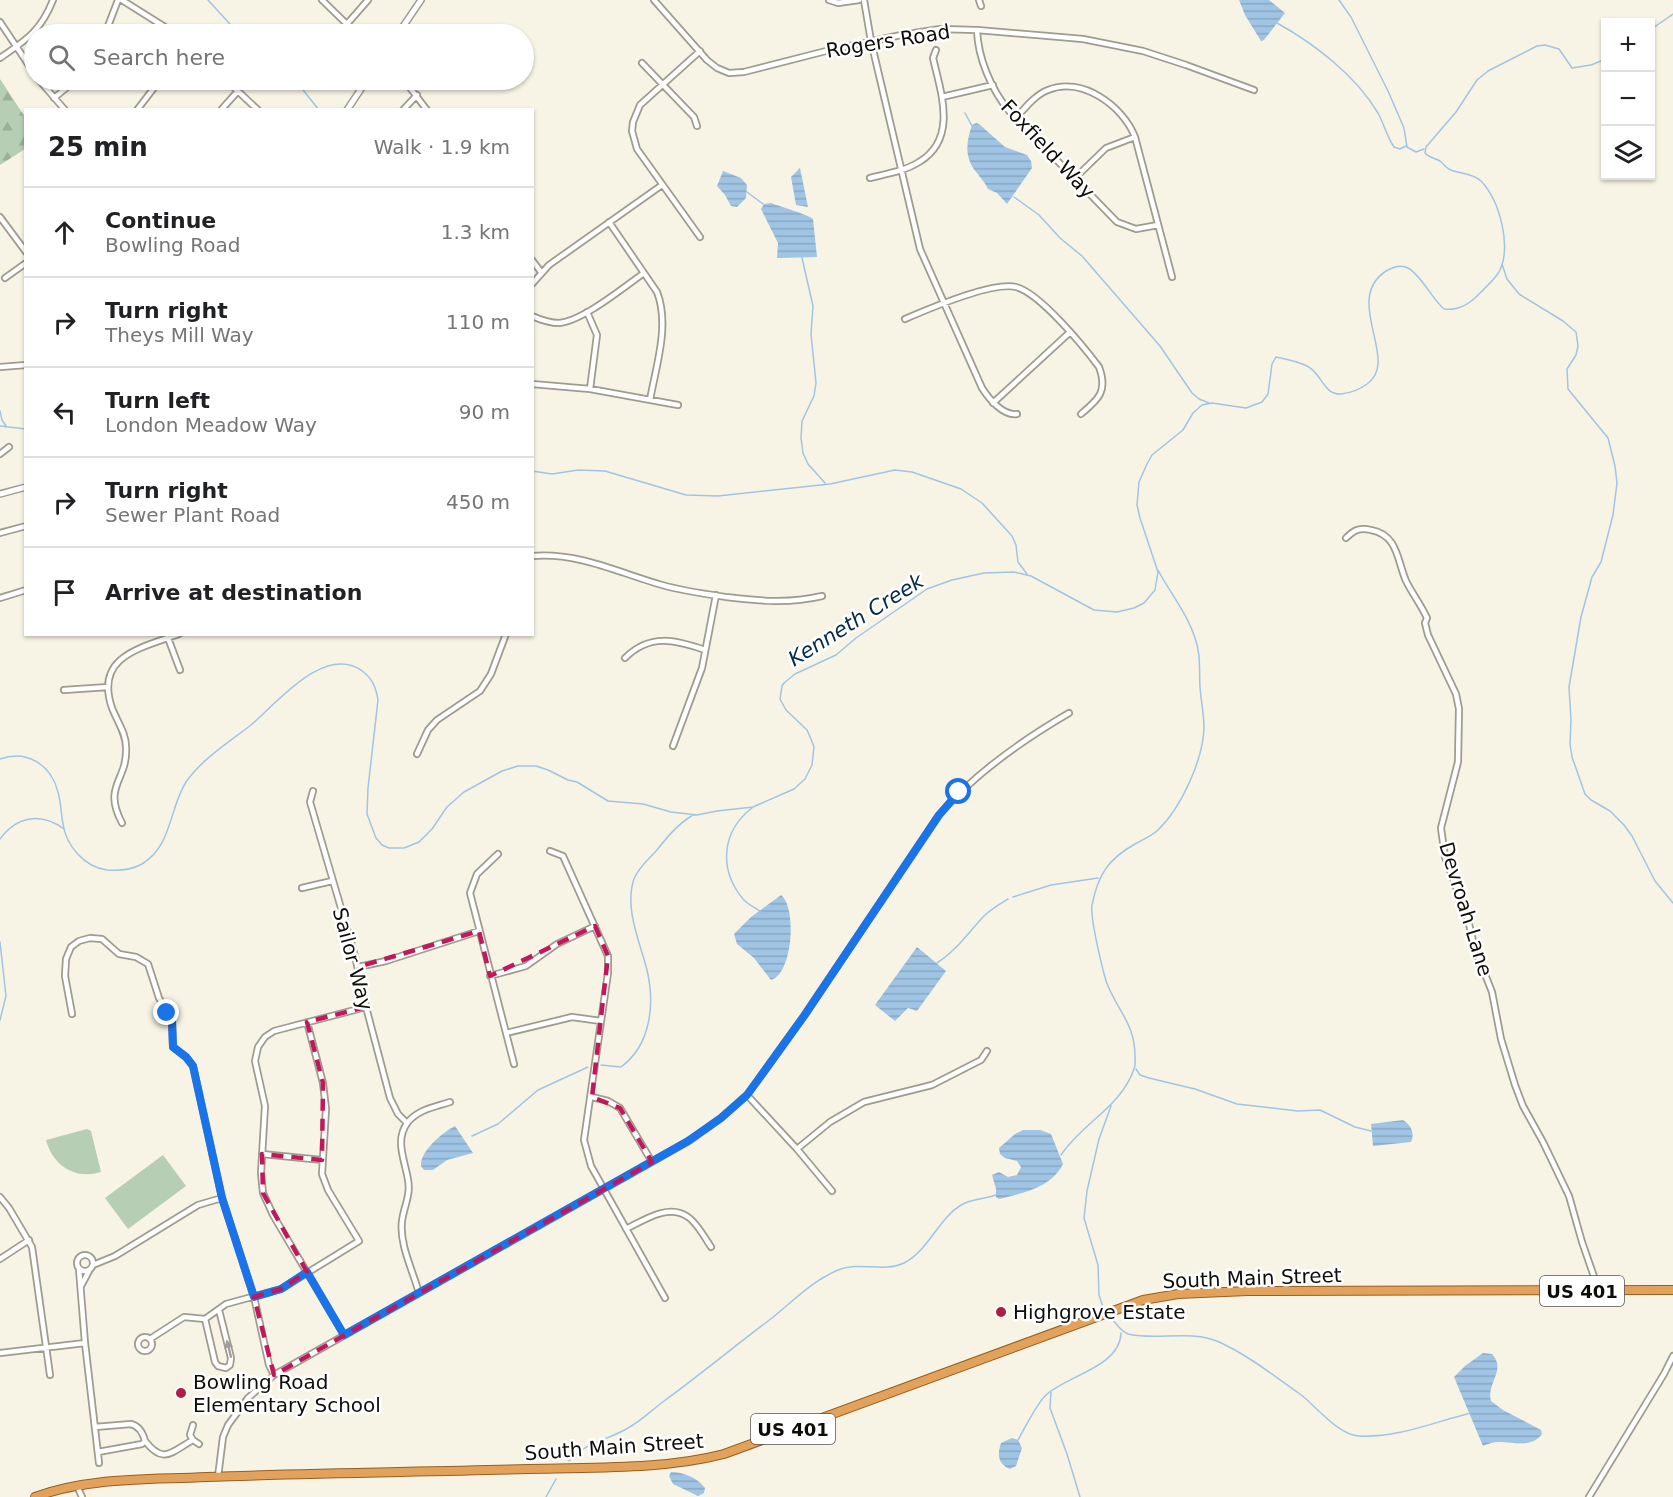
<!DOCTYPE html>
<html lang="en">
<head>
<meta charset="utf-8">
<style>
	body { margin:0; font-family:"DejaVu Sans",sans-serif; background:#f6f6f6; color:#202124 }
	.controls { position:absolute; right:18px; top:18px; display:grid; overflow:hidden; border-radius:0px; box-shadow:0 2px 4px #0004 }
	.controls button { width:54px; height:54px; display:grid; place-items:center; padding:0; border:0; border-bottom:2px solid #e0e0e0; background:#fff; color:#202124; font:30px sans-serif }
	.stop { position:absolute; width:18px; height:18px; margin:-14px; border:4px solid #1a73e8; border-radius:50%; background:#fff }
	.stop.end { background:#1a73e8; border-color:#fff; box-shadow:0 2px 6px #0008 }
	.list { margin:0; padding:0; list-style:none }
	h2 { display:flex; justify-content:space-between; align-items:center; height:78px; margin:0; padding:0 24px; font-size:26px }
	h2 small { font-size:20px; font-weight:400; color:#757577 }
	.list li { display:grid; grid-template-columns:39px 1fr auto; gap:18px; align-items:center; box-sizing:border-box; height:90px; padding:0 24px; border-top:2px solid #e0e0e0 }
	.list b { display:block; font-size:22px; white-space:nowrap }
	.list p { margin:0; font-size:20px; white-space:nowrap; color:#757577 }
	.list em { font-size:20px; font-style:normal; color:#757577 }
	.icon { flex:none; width:33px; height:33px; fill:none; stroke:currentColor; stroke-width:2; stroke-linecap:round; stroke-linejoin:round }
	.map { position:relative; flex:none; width:1673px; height:1497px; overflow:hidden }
	.search { position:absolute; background:#fff; box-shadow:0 2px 4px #0004; left:24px; top:24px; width:510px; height:66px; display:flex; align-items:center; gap:15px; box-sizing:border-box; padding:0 21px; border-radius:33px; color:#757577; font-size:22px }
	.panel { position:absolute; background:#fff; box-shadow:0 2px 4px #0004; left:24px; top:108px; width:510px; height:528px; border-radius:0px }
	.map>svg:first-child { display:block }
</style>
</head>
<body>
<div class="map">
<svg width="1673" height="1497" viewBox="0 0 1673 1497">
	<defs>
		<pattern id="forest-firs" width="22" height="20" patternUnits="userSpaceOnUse" patternTransform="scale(1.5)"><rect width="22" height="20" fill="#b5ceb4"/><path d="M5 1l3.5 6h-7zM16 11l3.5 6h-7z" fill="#9ab099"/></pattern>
		<pattern id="water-rules" width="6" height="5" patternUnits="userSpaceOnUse" patternTransform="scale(1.5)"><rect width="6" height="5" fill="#a0c4e4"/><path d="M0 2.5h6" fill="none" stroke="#89a7c2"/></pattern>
	</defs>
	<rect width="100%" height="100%" fill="#f8f4e5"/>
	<path fill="url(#forest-firs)" d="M0 79 25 117V149L0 165Z"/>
	<path fill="#b5ceb4" d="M87 1129 91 1131 101 1172C75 1180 53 1166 46 1140Z
		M163 1155 186 1186 128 1229 105 1198Z"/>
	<path fill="url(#water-rules)" d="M1239 0H1269L1285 13 1264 40 1261 41 1245 15Z
		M976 123 979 124 1005 147 1027 155 1031 161 1032 168 1007 204 997 193 988 189C985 182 981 179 977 173 964 158 966 143 972 125Z
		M800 168 808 207 796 205 791 177Z
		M723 171 741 178 747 185 746 198 737 207 731 206 725 195 717 186Z
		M771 203C781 207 807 214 813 219L817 257 777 258 778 243 761 209 764 204Z
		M781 895C797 907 793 974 771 980L754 958 737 944 734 934 751 917Z
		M917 947 946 971 917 1011 908 1008 895 1021 875 1005Z
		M1403 1120C1411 1125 1415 1133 1411 1142L1373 1146 1371 1124Z
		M455 1126 473 1153 447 1160 433 1170H424L421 1166C420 1151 442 1133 455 1126Z
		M1023 1130H1040L1051 1134 1063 1164C1051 1188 1023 1193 999 1199L996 1197V1189L992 1175 999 1172 1008 1177 1017 1175 1021 1167 1017 1161 1005 1158 1000 1154 999 1148 1015 1134Z
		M1483 1353 1492 1354C1507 1370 1486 1383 1491 1401L1503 1410 1541 1430 1542 1434C1531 1449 1513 1441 1498 1442 1493 1442 1488 1444 1483 1446L1454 1377 1465 1366Z
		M1012 1438 1018 1440 1022 1448 1016 1466 1010 1469C998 1464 997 1455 1001 1443Z
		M671 1472C683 1472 698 1478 705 1488L704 1493 698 1496 673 1484 669 1476Z"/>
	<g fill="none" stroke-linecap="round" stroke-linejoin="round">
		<path stroke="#a0c4e4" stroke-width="1.5" d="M208 0 239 34
			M1339 0 1351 17 1388 91 1404 128 1407 147 1416 152 1424 149
			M1277 23C1315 44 1356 76 1378 113 1384 124 1387 137 1394 147L1400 149 1406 146
			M1650 30 1673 14
			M295 80 319 110
			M965 113 972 126
			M747 192 763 204
			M1014 197 1039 215 1060 238 1082 256 1160 346 1192 393 1199 399 1209 403
			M802 258 813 306 811 334 816 383 814 396 802 421 801 438 803 453 808 464 825 483
			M1502 264 1507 279 1519 294 1563 321 1576 332 1578 346 1576 355 1567 369 1568 389 1608 438 1615 466 1617 483 1613 515 1601 562 1592 577 1581 617 1569 687 1571 720 1570 744 1572 757 1585 794 1591 800 1610 811 1624 825 1632 836 1655 881 1673 903
			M0 411 2 420 6 426
			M0 426 26 429
			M532 471 552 474 578 470 605 471 686 495 718 496 830 484 895 470 912 472 961 489 982 503 1012 536 1016 545 1018 562 1027 574
			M0 759C27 749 51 765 58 792 61 803 61 813 63 824 66 845 84 867 107 870 118 871 131 870 142 864 172 846 169 809 186 782 202 759 229 742 251 725 276 704 323 645 361 670 372 678 376 687 378 700L368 788 367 814 376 838 382 845 389 848H404L419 842 432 829 447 807 464 792 502 771 518 766H536L548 770 568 780 577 782 608 801 643 804 671 812 697 815 717 811 753 807 794 789 805 779 812 765 814 747 811 739 807 730 786 710 780 699 782 686 784 683 795 674 836 655 856 638 927 589 952 580 984 573 1014 572 1031 576 1094 610 1117 612 1134 608 1144 603 1155 590 1158 572 1140 518 1137 505 1139 482 1147 464 1152 455 1183 430 1193 413 1202 405 1212 403 1246 408 1262 402 1268 394 1272 364 1276 357C1286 359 1299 362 1307 366 1322 373 1323 395 1341 394 1351 393 1359 390 1367 384 1401 361 1342 300 1386 271 1393 267 1401 264 1408 268 1422 276 1432 299 1444 309 1458 311 1471 303 1480 293 1487 286 1494 280 1499 272 1512 247 1500 201 1481 181 1472 173 1460 174 1451 170 1447 169 1444 164 1440 161 1435 158 1429 158 1425 153L1426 147 1456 112 1477 80 1488 71 1537 46 1545 45 1559 49 1572 68 1591 65 1606 59
			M752 808C722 831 718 869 743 899 748 905 755 907 761 912
			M0 839C17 816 41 812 64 829
			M1013 897 1051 885 1098 878
			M0 942 6 996 0 1020
			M937 963C957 950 968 933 984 916 991 909 1000 904 1008 899
			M601 1065 621 1067C651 1045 655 1004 647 970 640 942 624 908 634 879 638 868 649 859 657 850 668 836 678 824 693 815
			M1136 1069 1140 1075 1149 1078 1195 1089 1237 1104 1298 1111 1320 1110 1355 1127 1371 1131
			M472 1136 498 1124 538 1090 588 1067
			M1061 1155C1082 1123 1121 1107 1134 1069 1136 1065 1135 1060 1135 1056 1135 1023 1116 1009 1106 981 1102 967 1090 918 1092 905 1098 875 1108 859 1135 844 1142 840 1152 836 1158 830 1181 808 1203 760 1204 728 1204 714 1201 701 1200 687 1199 670 1201 654 1195 638 1187 613 1170 593 1158 570
			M1104 1310 1099 1295 1098 1265 1084 1218 1087 1191 1099 1139 1111 1106
			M1111 1318C1117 1324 1120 1331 1128 1334 1158 1341 1189 1329 1219 1342 1248 1355 1274 1376 1300 1394 1317 1407 1338 1435 1359 1436 1398 1438 1434 1422 1471 1413
			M1051 1392 1050 1408 1067 1454 1080 1497
			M1018 1440C1024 1429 1037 1404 1045 1396 1064 1376 1120 1368 1121 1333
			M569 1461C584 1443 608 1440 628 1428 641 1421 652 1410 664 1401 701 1374 736 1345 772 1318 793 1301 812 1281 838 1270 860 1261 883 1273 904 1263 929 1250 938 1219 961 1205 971 1199 985 1199 996 1195
			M546 1497 556 1479"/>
		<g stroke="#9f9b8e" stroke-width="8">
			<path id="minor" d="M122 0 176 34
				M322 0 357 34
				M654 0 707 60 717 68 729 73 744 72 826 51 901 35 940 29 977 30 1083 39 1143 51 1186 65 1254 90
				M829 0 838 3 859 0
				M864 0 871 41 920 249 982 388C989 399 1003 416 1017 414
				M979 0 981 6
				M0 22 34 73
				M347 24 368 0
				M977 30C978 58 991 89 1009 111L1117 222 1136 229 1158 225
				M105 34 118 0
				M0 58C26 40 41 31 53 0
				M642 63 694 117 697 126
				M39 80 65 110
				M226 80 258 110
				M404 80 427 110
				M942 97 993 85
				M54 98 76 80
				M137 110 160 80
				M221 110 238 91
				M403 110 417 95
				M1016 118C1025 108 1035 95 1048 90 1082 76 1123 106 1135 137L1172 277
				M870 178C886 174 905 171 919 162 958 139 941 93 933 58L936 50
				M1075 178 1106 148 1135 137
				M0 217 26 252
				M609 222 657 292C670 325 656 366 650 400
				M700 237 637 149 632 131 633 122 640 105 700 51
				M532 260 541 272
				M5 278 26 263
				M532 284 549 265 662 185
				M587 312 597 335 590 389
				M532 316C541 320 550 323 559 323 583 321 624 287 644 273
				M905 319C928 309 993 281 1016 287 1040 293 1084 347 1099 367 1108 391 1099 399 1081 414
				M0 367 26 365
				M532 384 590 389 678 405
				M993 403 1069 333
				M0 454 9 447
				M0 533 26 526
				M1346 538C1354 530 1360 527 1371 530 1398 535 1397 560 1406 581 1412 593 1421 605 1427 618L1425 623 1428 635 1456 694 1459 709 1458 762 1441 828 1445 857 1468 920 1475 949 1492 992 1501 1039 1515 1085 1523 1106 1543 1142 1569 1196 1582 1242 1599 1291
				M532 556C579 552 619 573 662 585 683 591 705 594 726 597 761 601 788 604 822 596
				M0 598 26 590
				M168 638 180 670
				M625 658C650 633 675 640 705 650
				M64 690 108 687
				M673 746 702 668 716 595
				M417 754 428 730 437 720 480 691 491 674 506 634
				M313 791 310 802 355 956 366 1007 390 1098 398 1114 407 1123
				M122 823C102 785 128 781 126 747 126 733 117 721 112 708 94 656 141 648 179 634
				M550 851 563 856 608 956V973L584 1140 591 1166 665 1298
				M498 854 477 874 470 893 514 1064
				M302 888 332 881
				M358 967 386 961 479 931
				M490 976 526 966 557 944 595 926
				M72 1014 65 976 66 959 71 947 79 941 90 938 102 939 119 954 136 957 148 964 159 998 172 1021 173 1047 186 1057 193 1066 222 1198 254 1297 269 1365 274 1375
				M506 1033 572 1017 601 1021
				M747 1095 797 1149 832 1191
				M592 1097 608 1101 620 1108 652 1162
				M797 1149 830 1122 864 1102 932 1085 981 1060 987 1051
				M262 1154 322 1160
				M0 1197 9 1208 32 1247 50 1375
				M626 1229C644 1220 669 1203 688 1217 697 1223 705 1238 711 1247
				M77 1263a8 8 0 1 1 16 0a8 8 0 1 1-16 0Z
				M0 1259 29 1240
				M93 1265 115 1256 198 1205 222 1198
				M81 1286 89 1271
				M419 1293C413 1271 399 1244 402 1221 404 1206 411 1195 408 1180 405 1160 394 1140 408 1122 419 1109 435 1107 450 1102
				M205 1319 215 1362 218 1366 226 1368 230 1365 231 1358 219 1310
				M344 1335 273 1215 263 1193 261 1173 265 1106 255 1061 258 1047 265 1037 274 1031 366 1007
				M138 1344a7 7 0 1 1 14 0a7 7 0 1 1-14 0Z
				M150 1339 184 1317 205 1319 226 1304 281 1289 359 1241 328 1190 322 1174 326 1109 323 1083 307 1022
				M85 1343 99 1463
				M0 1353 85 1343 79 1269
				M193 1425 190 1435 193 1440
				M95 1427 131 1424C139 1426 143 1433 145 1441L142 1444 98 1452
				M145 1441C164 1465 171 1452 193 1440L199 1444
				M218 1477 223 1437 228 1425 248 1398 274 1375 689 1141 721 1118 747 1095 755 1084 804 1016 939 815C975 773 1021 741 1069 713
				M77 1486 82 1497
				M1589 1497 1664 1374 1673 1356"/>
		</g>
		<g stroke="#9f9b8e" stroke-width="8">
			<path id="tertiary" d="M398 34 421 0
				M347 110 367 80
				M0 494 26 487"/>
		</g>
		<g stroke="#945f25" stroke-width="10">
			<path id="trunk" d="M35 1497C89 1477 150 1480 206 1477 314 1473 422 1472 529 1469 593 1467 662 1470 724 1454L1143 1300 1178 1294 1248 1291 1673 1290"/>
		</g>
		<use href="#minor" stroke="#fff" stroke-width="4.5"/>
		<use href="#tertiary" stroke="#fff" stroke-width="5"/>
		<use href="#trunk" stroke="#e3a25c" stroke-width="8"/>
	</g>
	<defs><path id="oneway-solid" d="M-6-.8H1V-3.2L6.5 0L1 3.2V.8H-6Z" transform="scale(1.5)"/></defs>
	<use fill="#9f9e9c" href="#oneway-solid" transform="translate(229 1349) rotate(-104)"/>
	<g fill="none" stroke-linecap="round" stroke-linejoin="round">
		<path stroke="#1a73e8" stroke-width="8" d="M167 1013 172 1021 173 1047 186 1057 193 1066 222 1198 254 1297 281 1289 307 1272 344 1335 688 1141 721 1118 747 1095 755 1084 804 1016 939 815 959 792"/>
	</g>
	<path fill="none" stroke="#c2185b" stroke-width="4.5" stroke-dasharray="12 8" stroke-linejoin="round" d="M595 926 608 956 592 1097 620 1108 652 1162 274 1375 254 1297 281 1289 307 1272 263 1193 262 1154 322 1160 323 1083 307 1022 366 1007 358 967 479 931 490 976Z"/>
	<g fill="#b01d44" stroke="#fff" stroke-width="2">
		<circle cx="1001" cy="1312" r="6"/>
		<circle cx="181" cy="1393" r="6"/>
	</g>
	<g text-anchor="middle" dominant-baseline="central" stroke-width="5" stroke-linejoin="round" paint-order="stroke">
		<g fill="#fff" stroke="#565652" stroke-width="1.5">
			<rect x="1540" y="1276" width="84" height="30" rx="4.5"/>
			<rect x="751" y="1414" width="84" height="30" rx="4.5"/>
		</g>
		<g font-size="18" font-weight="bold" fill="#0e0d08">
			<text x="1582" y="1291">US 401</text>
			<text x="793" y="1429">US 401</text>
		</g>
		<g font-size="20" fill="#0e0d08" stroke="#fff">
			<text transform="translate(888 41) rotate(-9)">Rogers Road</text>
			<text transform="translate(1048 149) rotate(47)">Foxfield Way</text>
			<text transform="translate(1466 909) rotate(73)">Devroah Lane</text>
			<text transform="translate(353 959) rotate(75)">Sailor Way</text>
			<text transform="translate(1252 1278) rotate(-2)">South Main Street</text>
			<text transform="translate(614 1447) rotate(-4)">South Main Street</text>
		</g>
		<g font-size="20" fill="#0e0d08" stroke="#fff" text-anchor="start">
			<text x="1013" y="1312">Highgrove Estate</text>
			<text x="193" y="1382">Bowling Road<tspan x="193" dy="23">Elementary School</tspan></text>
		</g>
		<g font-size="21" font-style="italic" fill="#002c4a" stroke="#fff">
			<text transform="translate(856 620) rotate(-32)">Kenneth Creek</text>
		</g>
	</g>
</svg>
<div class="controls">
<button>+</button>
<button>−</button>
<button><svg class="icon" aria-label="layers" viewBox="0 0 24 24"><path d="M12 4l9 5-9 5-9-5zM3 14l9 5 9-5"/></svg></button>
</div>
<div class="stop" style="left:959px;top:792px"></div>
<div class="stop end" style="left:167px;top:1013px"></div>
<div class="search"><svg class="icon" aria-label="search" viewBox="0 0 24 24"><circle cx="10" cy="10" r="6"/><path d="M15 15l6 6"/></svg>Search here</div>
<section class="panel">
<h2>25 min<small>Walk · 1.9 km</small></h2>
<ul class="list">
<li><svg class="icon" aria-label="ahead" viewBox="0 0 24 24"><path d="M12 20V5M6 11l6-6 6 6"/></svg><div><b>Continue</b><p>Bowling Road</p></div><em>1.3 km</em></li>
<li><svg class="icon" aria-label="right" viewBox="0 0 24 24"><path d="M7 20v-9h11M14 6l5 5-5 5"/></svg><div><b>Turn right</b><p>Theys Mill Way</p></div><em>110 m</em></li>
<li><svg class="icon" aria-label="left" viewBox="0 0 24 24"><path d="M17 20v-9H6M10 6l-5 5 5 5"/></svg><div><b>Turn left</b><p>London Meadow Way</p></div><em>90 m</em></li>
<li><svg class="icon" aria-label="right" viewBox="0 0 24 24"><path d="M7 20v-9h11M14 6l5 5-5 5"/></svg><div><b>Turn right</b><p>Sewer Plant Road</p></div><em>450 m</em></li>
<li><svg class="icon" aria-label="arrive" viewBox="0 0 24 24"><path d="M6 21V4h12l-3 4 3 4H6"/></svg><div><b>Arrive at destination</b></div></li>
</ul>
</section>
</div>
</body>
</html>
